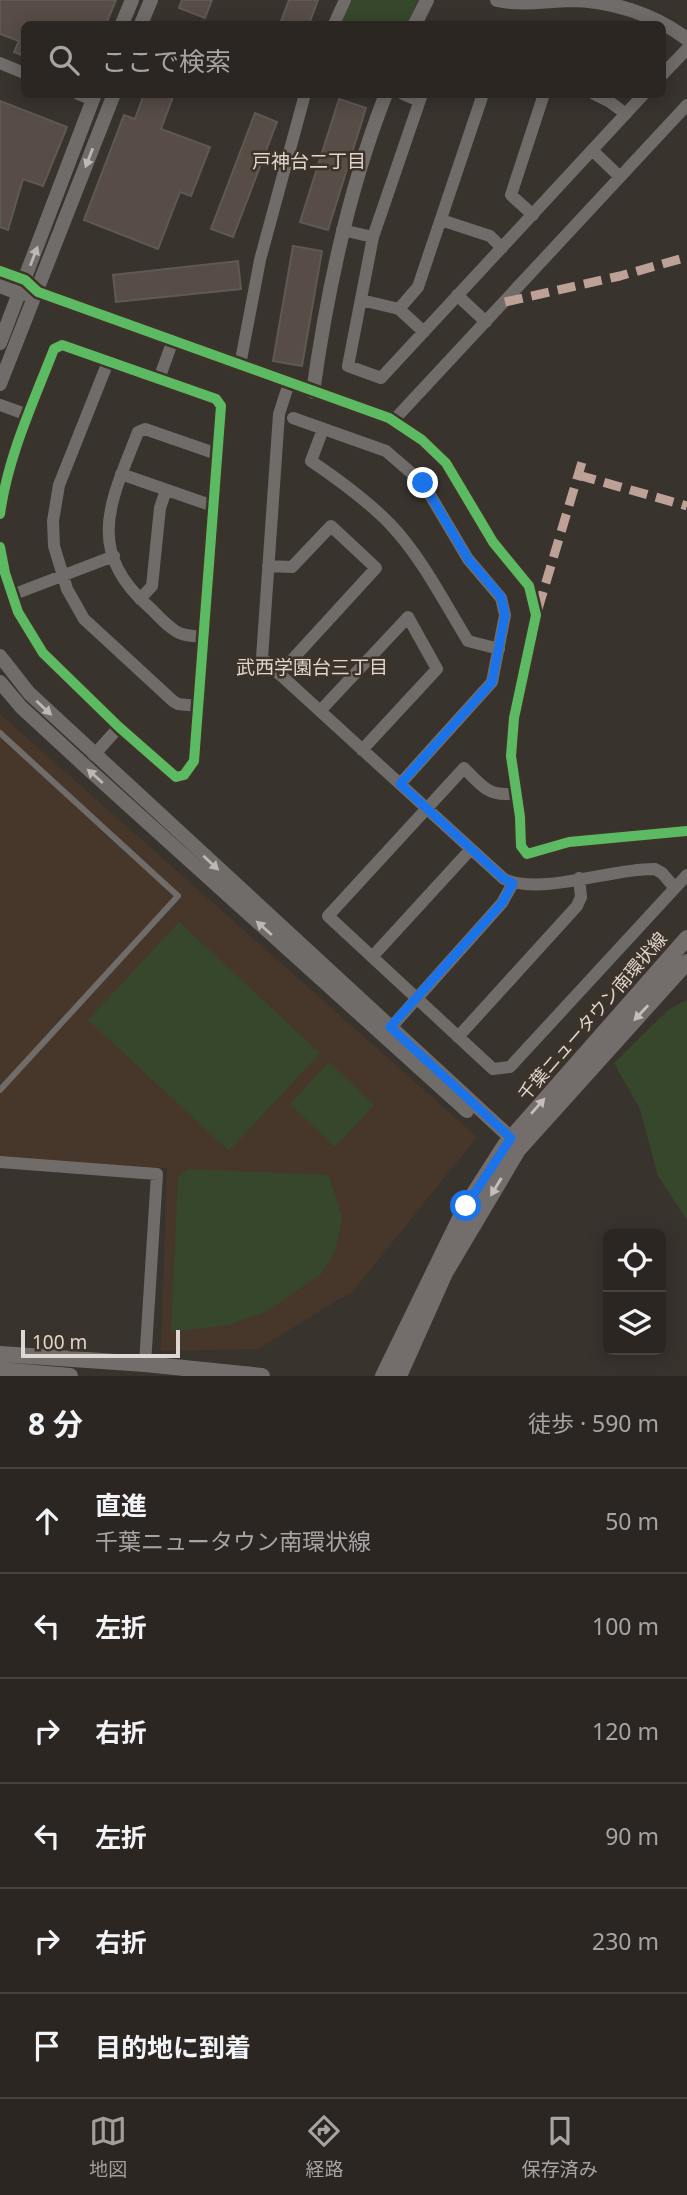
<!DOCTYPE html>
<html lang="ja">
<head>
<meta charset="utf-8">
<style>
	body { margin:0; font-family:"Noto Sans","Noto Sans JP",sans-serif; background:#37322f; color:#f1f3f6 }
	.controls { position:absolute; right:21px; bottom:21px; display:grid; overflow:hidden; border-radius:10px; box-shadow:0 4px 18px #0003 }
	.controls button { width:63px; height:63px; display:grid; place-items:center; padding:0; border:0; border-bottom:2px solid #474340; background:#2b2622; color:#f1f3f6; font:35px sans-serif }
	.scale { position:absolute; left:21px; bottom:18px; width:159px; box-sizing:border-box; padding-left:7px; border:4px solid #dfd7d1; border-top:0; font-size:19px; line-height:24px; white-space:nowrap; color:#dfd7d1; -webkit-text-stroke:5px #3e3329; paint-order:stroke }
	.stop { position:absolute; width:21px; height:21px; margin:-16px; border:5px solid #1a73e8; border-radius:50%; background:#fff }
	.stop.end { background:#1a73e8; border-color:#fff; box-shadow:0 2px 7px #0008 }
	.list { margin:0; padding:0; list-style:none }
	h2 { display:flex; justify-content:space-between; align-items:center; height:91px; margin:0; padding:0 28px; font-size:30px }
	h2 small { font-size:23px; font-weight:400; color:#a6a5a5 }
	.list li { display:grid; grid-template-columns:46px 1fr auto; gap:21px; align-items:center; box-sizing:border-box; height:105px; padding:0 28px; border-top:2px solid #474340 }
	.list b { display:block; font-size:26px; white-space:nowrap }
	.list p { margin:0; font-size:23px; white-space:nowrap; color:#a6a5a5 }
	.list em { font-size:23px; font-style:normal; color:#a6a5a5 }
	.icon { flex:none; width:38px; height:38px; fill:none; stroke:currentColor; stroke-width:2; stroke-linecap:round; stroke-linejoin:round }
	.map { position:relative; flex:none; width:687px; height:1376px; overflow:hidden }
	.search { position:absolute; background:#2b2622; box-shadow:0 4px 18px #0003; left:21px; right:21px; top:21px; height:77px; display:flex; align-items:center; gap:18px; box-sizing:border-box; padding:0 24px; border-radius:10px; color:#a6a5a5; font-size:26px }
	.sheet { height:721px; background:#2b2622 }
	nav { display:flex; justify-content:space-around; align-items:center; box-sizing:border-box; height:98px; border-top:2px solid #474340; background:#2b2622; font-size:19px; color:#a6a5a5 }
	nav a { display:grid; justify-items:center; gap:4px }
	nav .on { color:#a59e98 }
	.map>svg:first-child { display:block }
</style>
</head>
<body>
<div class="map">
<svg width="687" height="1376" viewBox="0 0 687 1376">
	<rect width="100%" height="100%" fill="#39332e"/>
	<path fill="#46372a" d="M0 714 477 1137 353 1291 258 1349 161 1351 167 1168 0 1159Z"/>
	<path fill="#37472b" d="M351 0H418L408 24H340Z
		M179 922 320 1053 229 1151 88 1020Z
		M687 1000V1220L658 1176 640 1109 614 1063 669 1009Z
		M329 1062 374 1105 335 1147 290 1104Z
		M188 1169 329 1175 342 1219 335 1252 321 1274 266 1312 228 1325 171 1332 178 1178Z"/>
	<path fill="#574c46" stroke="#5e5955" stroke-width="2" d="M0 0H116L106 24H24V56L14 52 19 41 0 34Z
		M182 0H212L205 18 179 8Z
		M289 0H318L309 24H280Z
		M144 94H174L161 129 210 147 191 196 180 192 158 249 84 220 124 115 135 119Z
		M339 99 366 108 328 230 300 222Z
		M0 101 67 127 43 186 23 179 8 230 0 227Z
		M255 113 277 122 233 237 211 229Z
		M293 246 322 251 302 366 273 361Z
		M238 261 241 289 116 302 113 275Z"/>
	<g fill="none" stroke-linecap="round" stroke-linejoin="round">
		<path stroke="#706c6a" stroke-width="6" d="M0 733 178 896 0 1090"/>
		<path stroke="#706c6a" stroke-width="12" d="M334 24 345 0
			M0 63 24 73
			M662 75 687 49
			M78 94 93 100
			M403 94 419 101
			M422 94 373 237 348 366 381 378 644 94
			M594 94 610 102 626 114
			M592 150 620 177
			M533 215 511 195 544 94
			M441 220 490 236 502 248
			M342 230 373 237
			M457 295 486 322
			M361 300 399 309 424 332
			M399 309 418 287 483 94
			M108 362 59 485 53 521 54 546 67 589 84 619 173 701 178 704 197 706
			M240 365 260 260 305 94
			M159 379 173 340
			M289 383 279 414 262 658 504 879C543 896 611 868 655 869L662 873 675 888
			M0 405 28 415
			M293 418 386 451 423 483 468 559 501 598 505 615 492 682 400 784
			M393 421 687 105
			M323 429 311 461C339 480 367 500 391 525 422 558 444 602 468 641L499 649
			M416 436 446 463 493 542 529 586 536 615 514 718 511 756 520 817 521 846 527 854 569 842 687 831
			M121 474 213 506
			M0 514C8 456 33 403 54 349L62 345 216 399 221 406 194 761 184 775 176 777 119 727 43 653 18 612 5 573 0 547
			M268 566 292 567 331 526 376 568 279 674
			M12 595 114 556
			M140 599 152 586 160 508 166 490
			M203 637C196 636 188 636 182 634 171 631 158 615 149 607 83 549 112 499 138 432L145 429 217 454
			M320 711 408 617 437 669 362 750
			M94 755 119 727
			M516 793C489 798 482 786 464 768L328 916 493 1069 510 1067 687 875
			M372 957 471 849
			M386 1033 502 903 513 883
			M458 1037 577 906 581 897 579 878
			M0 1162 157 1174 145 1364"/>
		<path stroke="#706c6a" stroke-width="14" d="M497 0C521 5 544 1 569 0 610 0 654 14 687 39
			M122 24 132 0
			M141 24 151 0
			M415 24 427 0
			M0 271 25 280 38 292 389 418 416 436
			M0 286 20 294 29 293
			M0 343 95 94
			M0 384 114 94
			M313 392C327 291 348 190 386 94
			M0 656 29 693 511 1138 515 1146
			M0 682 21 707 86 767 467 1111"/>
		<path stroke="#736e6c" stroke-width="16" d="M0 1354 145 1364 262 1376
			M0 1370 70 1376
			M383 1376 466 1206 505 1145 687 938
			M399 1376 445 1273 518 1150 687 962"/>
		<path stroke="#bda197" stroke-width="9" stroke-dasharray="18 9" stroke-linecap="butt" d="M505 302 620 276 687 257
			M578 475 687 506
			M538 609 582 462"/>
		<g stroke="#3e3329" stroke-width="15">
			<path id="cycleway" d="M0 271 25 280 38 292 389 418 422 440 446 463 493 542 529 586 536 615 514 718 511 756 520 817 521 846 527 854 569 842 687 831
				M0 514C8 456 33 403 54 349L62 345 216 399 221 406 194 761 184 775 176 777 119 727 43 653 18 612 5 573 0 547"/>
		</g>
		<use href="#cycleway" stroke="#5cba63" stroke-width="10"/>
	</g>
	<defs><path id="oneway-solid" d="M-6-.8H1V-3.2L6.5 0L1 3.2V.8H-6Z" transform="scale(1.75)"/></defs>
	<g fill="#beb7b2">
		<use href="#oneway-solid" transform="translate(89 158) rotate(111)"/>
		<use href="#oneway-solid" transform="translate(34 256) rotate(-69)"/>
		<use href="#oneway-solid" transform="translate(44 708) rotate(43)"/>
		<use href="#oneway-solid" transform="translate(95 776) rotate(-138)"/>
		<use href="#oneway-solid" transform="translate(211 863) rotate(43)"/>
		<use href="#oneway-solid" transform="translate(264 928) rotate(-138)"/>
	</g>
	<g fill="#c4bdb8">
		<use href="#oneway-solid" transform="translate(641 1013) rotate(133)"/>
		<use href="#oneway-solid" transform="translate(538 1106) rotate(-49)"/>
		<use href="#oneway-solid" transform="translate(496 1187) rotate(121)"/>
	</g>
	<g fill="none" stroke-linecap="round" stroke-linejoin="round">
		<path stroke="#1a73e8" stroke-width="9" d="M423 483 468 559 501 597 505 615 492 682 400 784 504 879 513 883 502 903 390 1027 511 1138 466 1206"/>
	</g>
	<g text-anchor="middle" dominant-baseline="central" stroke-width="5" stroke-linejoin="round" paint-order="stroke">
		<g font-size="18" fill="#dfd7d1" stroke="#3e3329">
			<text transform="translate(592 1016) rotate(-49)">千葉ニュータウン南環状線</text>
		</g>
		<g font-size="19" fill="#dfd7d1" stroke="#3e3329">
			<text x="309" y="161">戸神台二丁目</text>
			<text x="312" y="667">武西学園台三丁目</text>
		</g>
	</g>
</svg>
<div class="controls">
<button><svg class="icon" aria-label="locate" viewBox="0 0 24 24"><circle cx="12" cy="12" r="6"/><path d="M12 2v4M12 18v4M2 12h4M18 12h4"/></svg></button>
<button><svg class="icon" aria-label="layers" viewBox="0 0 24 24"><path d="M12 4l9 5-9 5-9-5zM3 14l9 5 9-5"/></svg></button>
</div>
<div class="scale">100 m</div>
<div class="stop" style="left:466px;top:1206px"></div>
<div class="stop end" style="left:423px;top:483px"></div>
<div class="search"><svg class="icon" aria-label="search" viewBox="0 0 24 24"><circle cx="10" cy="10" r="6"/><path d="M15 15l6 6"/></svg>ここで検索</div>
</div>
<section class="sheet">
<h2>8 分<small>徒歩 · 590 m</small></h2>
<ul class="list">
<li><svg class="icon" aria-label="ahead" viewBox="0 0 24 24"><path d="M12 20V5M6 11l6-6 6 6"/></svg><div><b>直進</b><p>千葉ニュータウン南環状線</p></div><em>50 m</em></li>
<li><svg class="icon" aria-label="left" viewBox="0 0 24 24"><path d="M17 20v-9H6M10 6l-5 5 5 5"/></svg><div><b>左折</b></div><em>100 m</em></li>
<li><svg class="icon" aria-label="right" viewBox="0 0 24 24"><path d="M7 20v-9h11M14 6l5 5-5 5"/></svg><div><b>右折</b></div><em>120 m</em></li>
<li><svg class="icon" aria-label="left" viewBox="0 0 24 24"><path d="M17 20v-9H6M10 6l-5 5 5 5"/></svg><div><b>左折</b></div><em>90 m</em></li>
<li><svg class="icon" aria-label="right" viewBox="0 0 24 24"><path d="M7 20v-9h11M14 6l5 5-5 5"/></svg><div><b>右折</b></div><em>230 m</em></li>
<li><svg class="icon" aria-label="arrive" viewBox="0 0 24 24"><path d="M6 21V4h12l-3 4 3 4H6"/></svg><div><b>目的地に到着</b></div></li>
</ul>
</section>
<nav>
<a class="on"><svg class="icon" aria-label="map" viewBox="0 0 24 24"><path d="M3 6l6-2 6 2 6-2v14l-6 2-6-2-6 2zM9 4v14M15 6v14"/></svg>地図</a>
<a><svg class="icon" aria-label="directions" viewBox="0 0 24 24"><path d="M12 3l9 9-9 9-9-9zM9 14v-3h6M13 9l2 2-2 2"/></svg>経路</a>
<a><svg class="icon" aria-label="saved" viewBox="0 0 24 24"><path d="M7 4h10v16l-5-4-5 4z"/></svg>保存済み</a>
</nav>
</body>
</html>
